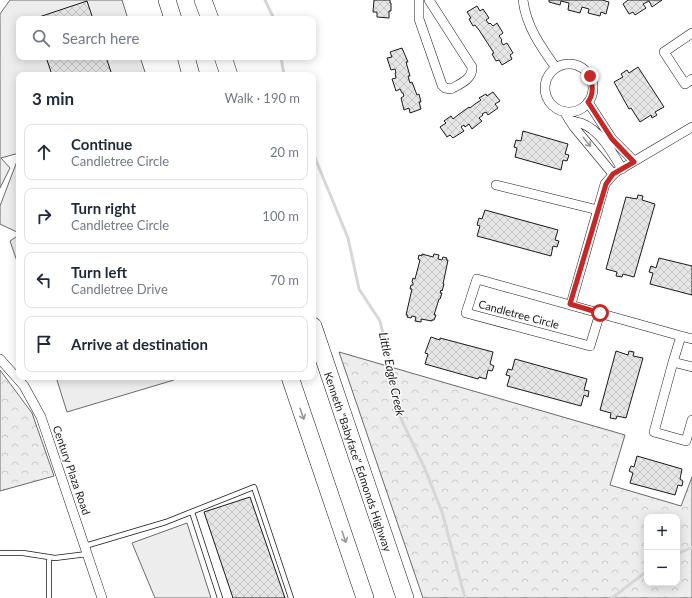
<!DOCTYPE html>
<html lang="en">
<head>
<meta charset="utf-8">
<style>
	body { margin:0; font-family:Lato,sans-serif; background:#f2f2f3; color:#1f2937 }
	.controls { position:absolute; right:12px; bottom:12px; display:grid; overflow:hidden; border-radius:8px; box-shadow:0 2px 10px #0003 }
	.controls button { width:36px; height:36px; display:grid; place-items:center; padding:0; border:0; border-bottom:1px solid #e0e1e3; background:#fff; color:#1f2937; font:20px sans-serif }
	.stop { position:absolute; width:12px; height:12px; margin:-9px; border:3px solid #c62828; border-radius:50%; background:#fff }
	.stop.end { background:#c62828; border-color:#fff; box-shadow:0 1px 4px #0008 }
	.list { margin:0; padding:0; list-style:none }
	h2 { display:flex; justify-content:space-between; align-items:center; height:52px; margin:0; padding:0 16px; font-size:17px }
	h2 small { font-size:13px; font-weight:400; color:#747a83 }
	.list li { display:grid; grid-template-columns:26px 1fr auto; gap:12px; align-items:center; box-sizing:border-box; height:56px; margin:0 8px 8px; padding:0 8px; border:1px solid #e0e1e3; border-radius:8px }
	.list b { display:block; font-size:15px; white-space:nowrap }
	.list p { margin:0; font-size:13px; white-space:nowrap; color:#747a83 }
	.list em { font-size:13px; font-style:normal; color:#747a83 }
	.icon { flex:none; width:22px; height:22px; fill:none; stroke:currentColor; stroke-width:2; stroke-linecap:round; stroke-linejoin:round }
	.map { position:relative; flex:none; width:692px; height:598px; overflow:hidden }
	.search { position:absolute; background:#fff; box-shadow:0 2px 10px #0003; left:16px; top:16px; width:300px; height:44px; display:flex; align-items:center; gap:10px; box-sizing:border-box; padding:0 14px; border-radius:8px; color:#747a83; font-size:15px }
	.panel { position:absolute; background:#fff; box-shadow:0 2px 10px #0003; left:16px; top:72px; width:300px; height:308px; border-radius:8px }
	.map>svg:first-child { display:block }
</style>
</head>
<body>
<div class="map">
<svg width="692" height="598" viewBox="0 0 692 598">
	<defs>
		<pattern id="forest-crowns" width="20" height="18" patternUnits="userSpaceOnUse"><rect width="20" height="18" fill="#ededed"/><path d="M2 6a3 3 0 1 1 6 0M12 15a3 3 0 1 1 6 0" fill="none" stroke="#cbcbcb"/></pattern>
		<pattern id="building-cross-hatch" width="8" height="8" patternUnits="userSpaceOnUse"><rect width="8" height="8" fill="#e6e6e6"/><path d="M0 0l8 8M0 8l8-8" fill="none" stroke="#c5c5c5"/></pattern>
	</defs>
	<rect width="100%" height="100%" fill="#fff"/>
	<path fill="url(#forest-crowns)" stroke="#6a6a6a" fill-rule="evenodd" d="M339 352 625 435 610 485 681 506 692 477V598H423ZM647 517H677V583H647Z
		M0 370 32 413 54 476 0 491Z"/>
	<path fill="#ededed" stroke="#6a6a6a" d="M10 0H122L128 19H19V57H140L146 75H19V153L1 158 10 168 0 188V14Z
		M19 156V233L0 224V206Z
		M19 235V267L10 241Z
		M56 377H173L174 380 67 412Z
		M187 523 211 598H155L132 543Z"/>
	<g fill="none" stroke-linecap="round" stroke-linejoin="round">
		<path stroke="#d7d7d7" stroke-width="3" d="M265 0 274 19
			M281 57 284 75
			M313 153 348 238 359 289 380 321 389 359 401 419 425 469 442 512 465 598
			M677 554 692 547
			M612 598 647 571"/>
	</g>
	<path fill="url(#building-cross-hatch)" stroke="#1a1a1a" d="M374 0H390V3H391V11H389V18L377 17V12H373Z
		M549 0H602L609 2 606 14 601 12 600 16 588 13 589 9 582 7 580 13 568 10 569 3 561 1 560 5 549 2Z
		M628 0H662L652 7 649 1 643 4 646 8 635 15 633 12 629 14 623 4Z
		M87 1 93 19H33Z
		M477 6 480 11 483 9 489 18 486 20 489 24 490 23 493 26 497 23 503 33 499 36 502 40 501 41 503 45 507 43 513 53 510 55 512 59 502 65 499 60 496 61 492 54 494 53 479 30 475 25 473 26 469 19 471 18 467 12Z
		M402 48 408 62H406L410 76H408L410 83 412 82 417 95 419 94 421 102H419L421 109 410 113 409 108 404 110 401 98 404 96 403 93H402L400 89 396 91 392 79 396 78 395 73H396L395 69 391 70 387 58 392 57 390 52Z
		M46 57H106L112 75H52Z
		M638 67 664 107 655 112 657 115 652 118 651 115 640 122 631 108 629 109 614 82 623 77 621 74 627 70 629 73Z
		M493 92 500 101 495 104 498 108 488 115 486 112 482 114 483 115 479 118 482 121 472 129 469 124 465 127 464 125 461 127 464 131 453 138 450 135 447 137 440 127 446 123 444 121 451 116 453 119 458 115 469 107 470 108 475 104 481 100 479 98 486 94 487 96Z
		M523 131 568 144 565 154 569 155 567 161 563 160 561 170 515 157 517 148 514 147 516 140 521 141Z
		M638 195 643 196 642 200 655 204 634 277 623 274 622 277 616 276 617 272 606 269 626 197 637 199Z
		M485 210 558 230 555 240 559 241 557 247 553 246 551 256 477 236 480 226 477 225 479 218 482 219Z
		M422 254 433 257 434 254 439 255 438 259 442 260 443 257 447 258 446 260H448L443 284H444L442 291 441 290 440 293H442L440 299H439L434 315H436L434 320H432V321L421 319V322L415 321 416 317 412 316 411 318 407 317 408 315H406L412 289H410L411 285H413V283L412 282 413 278 415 279 420 260 418 259 419 255 422 256Z
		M659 258 692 266V295L650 284 653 273 649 272 651 266 656 268Z
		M431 337 440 340V338L493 352 490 364 494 366 492 371 488 370 486 379 479 377 478 379 425 364 428 354 425 353Z
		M616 351 628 355 629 351 634 352 633 356 643 358 626 418 617 416 616 419 610 418 611 413 600 410Z
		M515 359 587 379 584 390 589 391 588 397 584 395 581 406 507 386 510 376 506 375 508 369 512 370Z
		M637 456 682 469 680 479 683 481 682 486 678 485 675 495 630 483 633 473 629 471 631 466 634 467Z
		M250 497 285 598H233L204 512Z"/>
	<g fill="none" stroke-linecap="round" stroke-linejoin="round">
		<g stroke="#1a1a1a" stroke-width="6">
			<path id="service" d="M192 512 220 598
				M85 546 166 522 254 487 291 598
				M0 553H23L55 558 87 554
				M49 557V598"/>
		</g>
		<g stroke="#1a1a1a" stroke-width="10">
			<path id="minor" d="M419 0V19L442 85 445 88 451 89C460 84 473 79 472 67L429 0
				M523 0C526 26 541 47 556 68
				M692 33 664 52 685 84 692 79
				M545 88a24 24 0 1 1 48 0a24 24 0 1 1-48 0Z
				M588 102 612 139 634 161
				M564 111 574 127 613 174
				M569 120C573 121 577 122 581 123 600 130 612 152 622 169
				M496 185 598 210
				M571 304 605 184 611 177 616 172 692 127
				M600 313 590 346 466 313 477 279 681 336 692 339
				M0 359 24 386 41 417 102 598
				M673 362 681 336
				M692 367 673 362 654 432 686 441 692 420"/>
		</g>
		<g stroke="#1a1a1a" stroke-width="18">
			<g id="motorway">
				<path d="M167 0 173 19"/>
				<path d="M203 0 210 19"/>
				<path d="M186 57 191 75"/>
				<path d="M223 57 229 75"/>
				<path id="s1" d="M313 326 405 598"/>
				<path d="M290 377 365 598"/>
			</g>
		</g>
		<use href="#service" stroke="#fff" stroke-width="4.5"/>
		<use href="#minor" stroke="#fff" stroke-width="9"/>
		<use href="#motorway" stroke="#fff" stroke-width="17"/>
	</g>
	<defs><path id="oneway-shaft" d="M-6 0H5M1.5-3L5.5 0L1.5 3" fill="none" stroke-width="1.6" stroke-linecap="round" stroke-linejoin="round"/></defs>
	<g stroke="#989898">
		<use href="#oneway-shaft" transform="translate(587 142) rotate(51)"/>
		<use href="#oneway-shaft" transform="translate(302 414) rotate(71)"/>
		<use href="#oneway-shaft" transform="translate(344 537) rotate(71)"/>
	</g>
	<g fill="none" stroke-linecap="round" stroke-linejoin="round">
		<path stroke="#c62828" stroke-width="5" d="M590 76C593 85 594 94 588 102L612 139 634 162 613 174 606 184 570 304 600 313"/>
	</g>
	<g text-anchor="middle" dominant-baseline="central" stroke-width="3" stroke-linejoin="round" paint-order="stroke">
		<g font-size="11" fill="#1a1a1a" stroke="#fff">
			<text transform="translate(519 314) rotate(15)">Candletree Circle</text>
			<text stroke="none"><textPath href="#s1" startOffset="143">Kenneth "Babyface" Edmonds Highway</textPath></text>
			<text transform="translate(72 470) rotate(71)">Century Plaza Road</text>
		</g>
		<g font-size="12" font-style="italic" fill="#1a1a1a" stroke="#fff">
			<text transform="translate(392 374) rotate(78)">Little Eagle Creek</text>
		</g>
	</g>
</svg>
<div class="controls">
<button>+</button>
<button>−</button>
</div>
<div class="stop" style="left:600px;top:313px"></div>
<div class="stop end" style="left:590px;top:76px"></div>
<div class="search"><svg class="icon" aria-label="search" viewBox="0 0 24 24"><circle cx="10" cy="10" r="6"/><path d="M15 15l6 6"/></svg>Search here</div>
<section class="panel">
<h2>3 min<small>Walk · 190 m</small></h2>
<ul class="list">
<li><svg class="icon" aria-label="ahead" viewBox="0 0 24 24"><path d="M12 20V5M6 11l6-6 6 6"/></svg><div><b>Continue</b><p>Candletree Circle</p></div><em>20 m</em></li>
<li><svg class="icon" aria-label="right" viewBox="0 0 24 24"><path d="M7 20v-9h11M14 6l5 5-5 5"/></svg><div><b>Turn right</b><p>Candletree Circle</p></div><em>100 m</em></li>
<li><svg class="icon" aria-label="left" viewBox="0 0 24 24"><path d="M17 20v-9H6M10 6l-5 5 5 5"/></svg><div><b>Turn left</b><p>Candletree Drive</p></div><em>70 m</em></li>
<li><svg class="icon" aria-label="arrive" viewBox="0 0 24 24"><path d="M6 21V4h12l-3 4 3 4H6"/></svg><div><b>Arrive at destination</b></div></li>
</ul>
</section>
</div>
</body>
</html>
